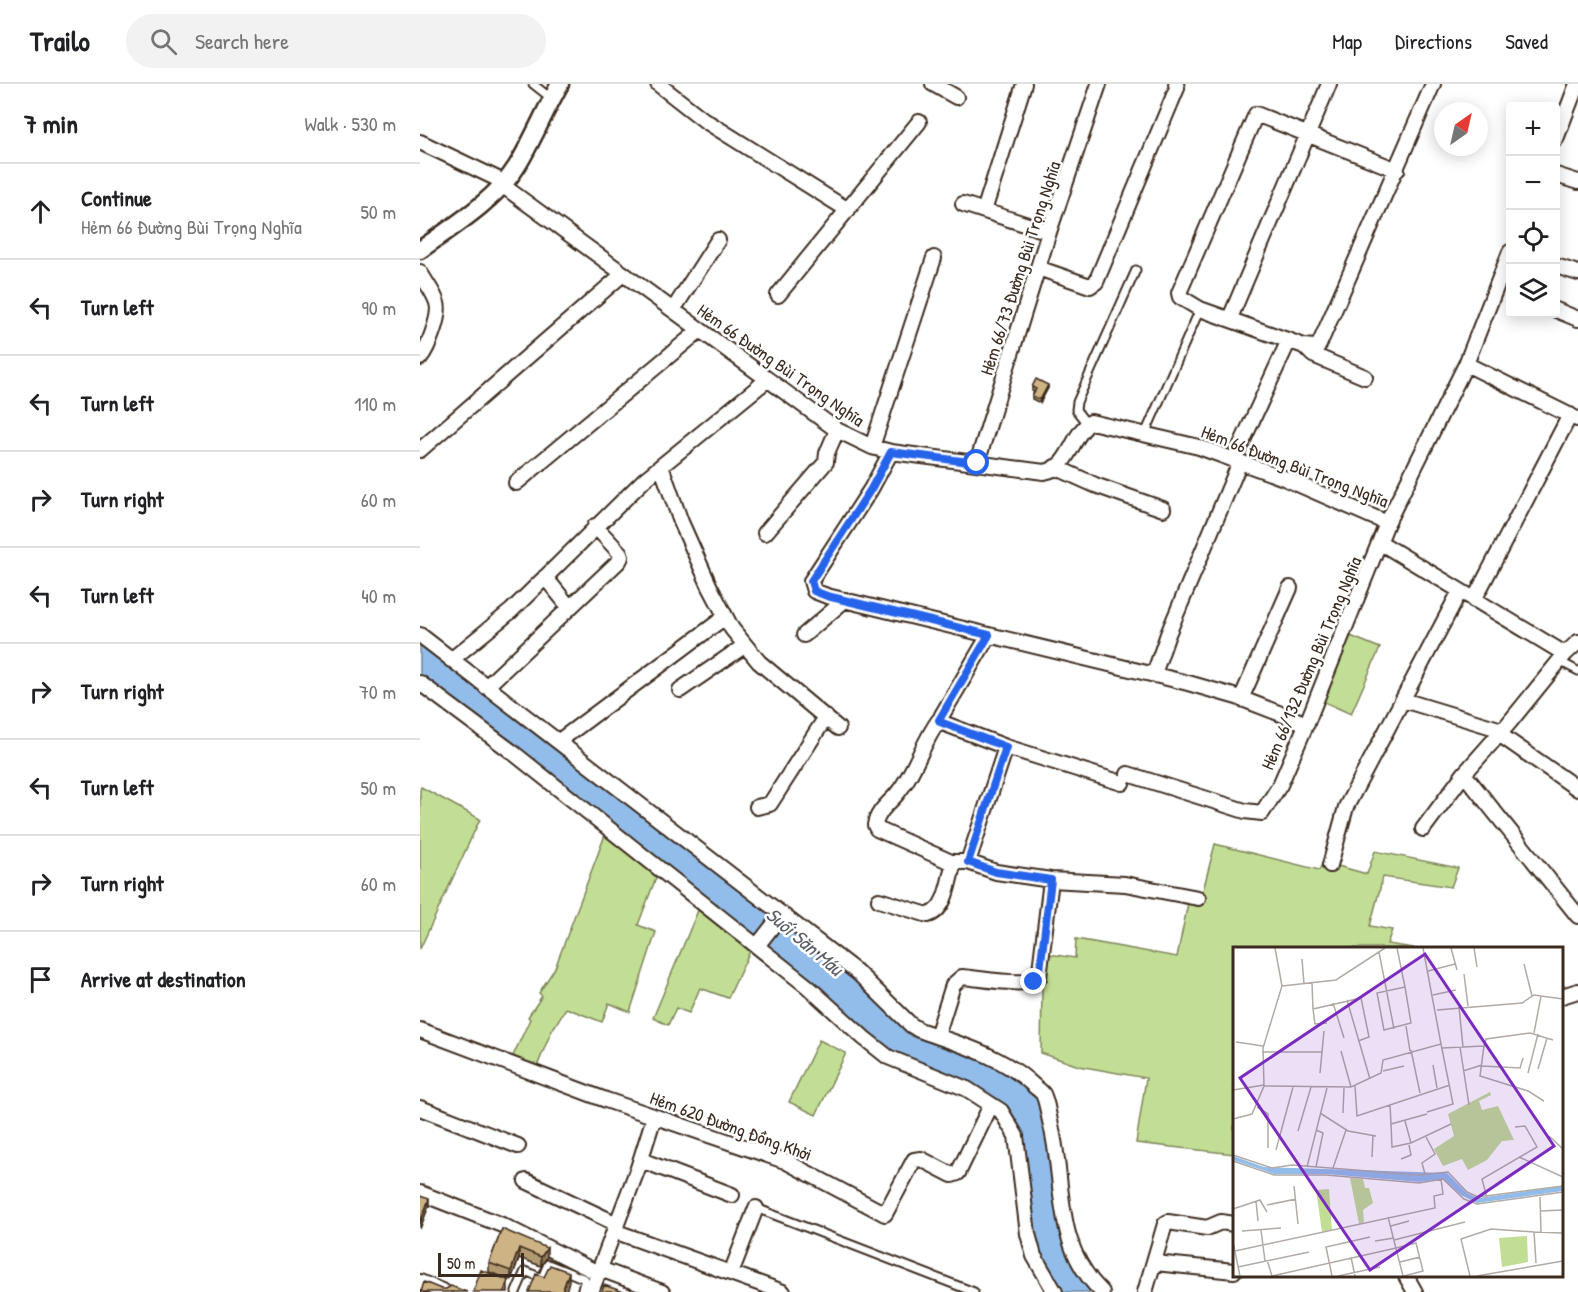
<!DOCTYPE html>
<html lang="en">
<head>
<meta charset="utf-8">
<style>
	body { margin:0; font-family:"Patrick Hand",sans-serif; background:#f2f2f2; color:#202124 }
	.controls { position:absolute; right:18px; top:18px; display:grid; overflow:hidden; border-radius:6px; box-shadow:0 3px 15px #0003 }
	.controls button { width:54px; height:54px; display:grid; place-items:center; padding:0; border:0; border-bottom:2px solid #e0e0e0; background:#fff; color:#202124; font:30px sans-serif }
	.compass { position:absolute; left:1014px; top:18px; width:54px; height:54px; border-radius:50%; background:#fff; box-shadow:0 3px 15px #0003; rotate:34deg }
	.scale { position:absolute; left:18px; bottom:15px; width:86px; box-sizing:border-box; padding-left:6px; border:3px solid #3b2a1e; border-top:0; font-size:16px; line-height:21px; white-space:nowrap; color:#3b2a1e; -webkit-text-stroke:4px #fff; paint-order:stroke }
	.stop { position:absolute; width:18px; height:18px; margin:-14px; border:4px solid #2563eb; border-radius:50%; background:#fff }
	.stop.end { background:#2563eb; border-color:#fff; box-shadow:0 2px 6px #0008 }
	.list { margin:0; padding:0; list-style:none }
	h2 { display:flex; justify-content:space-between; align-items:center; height:78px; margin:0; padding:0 24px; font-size:26px }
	h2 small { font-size:20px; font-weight:400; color:#757577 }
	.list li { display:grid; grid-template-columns:39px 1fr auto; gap:18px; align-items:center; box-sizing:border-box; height:96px; padding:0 24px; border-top:2px solid #e0e0e0 }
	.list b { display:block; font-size:22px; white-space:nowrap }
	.list p { margin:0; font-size:20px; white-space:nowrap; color:#757577 }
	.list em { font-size:20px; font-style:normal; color:#757577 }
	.icon { flex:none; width:33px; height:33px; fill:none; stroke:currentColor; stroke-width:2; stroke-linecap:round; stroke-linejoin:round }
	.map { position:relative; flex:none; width:1158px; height:1208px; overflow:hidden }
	header { display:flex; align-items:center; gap:36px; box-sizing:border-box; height:84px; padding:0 30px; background:#fff; border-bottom:2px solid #e0e0e0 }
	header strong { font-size:28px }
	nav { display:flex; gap:33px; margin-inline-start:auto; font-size:21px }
	.search { width:420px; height:54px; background:#f2f2f2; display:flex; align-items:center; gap:15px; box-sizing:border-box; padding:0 21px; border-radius:33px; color:#757577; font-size:22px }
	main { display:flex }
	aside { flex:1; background:#fff }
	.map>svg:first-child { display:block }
</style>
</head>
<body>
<header>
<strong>Trailo</strong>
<div class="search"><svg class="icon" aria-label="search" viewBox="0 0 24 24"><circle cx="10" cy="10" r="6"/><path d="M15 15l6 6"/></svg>Search here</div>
<nav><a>Map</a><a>Directions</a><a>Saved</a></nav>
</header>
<main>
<aside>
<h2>7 min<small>Walk · 530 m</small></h2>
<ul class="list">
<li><svg class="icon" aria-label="ahead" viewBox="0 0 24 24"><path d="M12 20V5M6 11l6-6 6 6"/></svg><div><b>Continue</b><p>Hẻm 66 Đường Bùi Trọng Nghĩa</p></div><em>50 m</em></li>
<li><svg class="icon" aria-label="left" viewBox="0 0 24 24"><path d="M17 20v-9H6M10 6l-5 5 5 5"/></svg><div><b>Turn left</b></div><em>90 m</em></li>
<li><svg class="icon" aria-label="left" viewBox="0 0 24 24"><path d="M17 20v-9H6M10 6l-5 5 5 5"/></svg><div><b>Turn left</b></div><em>110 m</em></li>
<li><svg class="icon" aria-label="right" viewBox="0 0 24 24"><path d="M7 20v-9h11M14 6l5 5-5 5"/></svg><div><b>Turn right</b></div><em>60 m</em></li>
<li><svg class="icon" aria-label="left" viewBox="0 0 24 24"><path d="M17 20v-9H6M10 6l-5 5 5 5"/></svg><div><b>Turn left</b></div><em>40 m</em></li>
<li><svg class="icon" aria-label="right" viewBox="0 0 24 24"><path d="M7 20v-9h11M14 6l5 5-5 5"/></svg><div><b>Turn right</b></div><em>70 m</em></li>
<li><svg class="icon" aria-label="left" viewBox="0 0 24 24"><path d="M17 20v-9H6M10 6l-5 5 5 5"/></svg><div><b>Turn left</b></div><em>50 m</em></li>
<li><svg class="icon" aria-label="right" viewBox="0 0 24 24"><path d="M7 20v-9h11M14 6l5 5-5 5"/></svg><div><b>Turn right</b></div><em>60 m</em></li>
<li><svg class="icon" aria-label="arrive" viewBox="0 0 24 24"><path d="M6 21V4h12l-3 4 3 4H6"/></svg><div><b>Arrive at destination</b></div></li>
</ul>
</aside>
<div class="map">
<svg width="1158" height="1208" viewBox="0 0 1158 1208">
	<rect width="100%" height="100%" fill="#fff"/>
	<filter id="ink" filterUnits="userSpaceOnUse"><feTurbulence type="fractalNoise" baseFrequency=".0167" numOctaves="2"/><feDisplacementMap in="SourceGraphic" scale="12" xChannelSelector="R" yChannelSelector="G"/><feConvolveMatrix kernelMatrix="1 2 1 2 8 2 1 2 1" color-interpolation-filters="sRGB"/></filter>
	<g filter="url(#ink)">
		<path fill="#c2de95" stroke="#7e845a" stroke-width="1.5" d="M928 551 960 564 931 630 900 616Z
			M1 703 60 735 0 865V706Z
			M185 751 237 791 218 841 236 848 210 928 189 919 182 938 146 924 131 948 116 985 91 976 110 935 108 933 122 912 119 909 135 884Z
			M795 760 899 786 903 778 947 790 955 767 1038 784 1031 803 963 793 950 842 972 846 967 860 994 864H814V1070L716 1059 726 994 659 982 621 969 622 905 629 870 655 874 656 855 757 873 768 819 779 822Z
			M279 824 332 863 308 914 280 904 269 929 256 924 248 941 233 934Z
			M399 956 426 969 396 1031 369 1018Z"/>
		<path fill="#92bdea" stroke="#6f8298" stroke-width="1.5" d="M0 556 433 890 487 943 560 972 599 992 619 1012 630 1051 639 1128 676 1208H640L618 1171 584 1025 470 970 0 594Z"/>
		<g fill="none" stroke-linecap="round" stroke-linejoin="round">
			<g stroke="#3b2a1e" stroke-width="11">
				<path id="service" d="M113 0 132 15
					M667 340 656 326 657 318 716 186
					M725 350 780 225
					M1139 577 1158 587
					M336 1124 554 1208
					M96 1208 105 1187 122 1194 128 1180 165 1195 161 1208"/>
			</g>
			<g stroke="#3b2a1e" stroke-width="18">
				<path id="minor" d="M238 0 284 36 428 126
					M513 0 536 13
					M1136 55 1157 0
					M0 58 84 98
					M977 86 836 30 759 209 760 213 780 225 884 262 894 263 899 261 1013 0
					M1136 91 1158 98
					M82 101 417 346 452 363 471 368 624 388C651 384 651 350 671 338L779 363 864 394 967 439 1046 280 1090 168
					M543 120 629 148
					M564 127 604 0
					M1136 182 1158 189
					M618 184 670 202 676 198 757 4 756 0
					M0 188C5 198 14 208 17 219 21 231 8 264 0 274
					M358 211 499 38
					M253 226 298 156
					M1136 226 1158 235
					M810 234 909 0
					M884 262 893 271 945 293
					M1046 280 1157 335
					M452 363 514 174
					M0 366 203 190
					M471 368 451 405 391 497 394 507 407 512 768 599 817 613 887 640
					M814 376 869 256
					M557 379 630 145 679 0
					M241 382 261 438 290 503 312 545 339 578 418 644
					M635 383 675 401 743 425
					M96 399 280 246
					M345 449 406 378 407 369 417 346
					M961 459 1145 570
					M125 493 150 524
					M1054 516 1150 331
					M0 551 438 889 491 941 499 946C538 960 582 971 613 1001 616 1004 621 1007 623 1010 627 1018 628 1029 630 1037 646 1098 632 1160 682 1208
					M384 551 425 516
					M569 551 522 631 520 638 586 663 702 699
					M1158 558 1145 570 1089 639 1044 690 1158 832
					M31 576 91 527 224 396 347 296
					M734 590 748 550 820 378
					M0 599 91 667 387 902 444 954 468 973 547 1005 581 1027 596 1052 608 1150 614 1172 635 1208
					M66 603 199 477 201 473 200 469 175 442
					M260 606 324 562
					M821 615 870 504
					M983 616 1082 646
					M519 636C502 659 495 689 476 711 468 720 457 728 455 741L457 745 531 778H548
					M1079 650 1158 705
					M139 657 305 533
					M586 663 548 778 576 788 631 796 705 800 778 814
					M708 690 825 727 842 729 860 701 889 634 967 439
					M337 723 350 720 406 633
					M1003 745 1044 690
					M910 781 926 723 1040 507
					M459 816 508 831C527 826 529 794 534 778
					M337 862 362 830
					M1142 912 1158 907
					M0 946 186 1016 365 1077 465 1130 494 1076 501 1075 532 1091 538 1089 571 1021
					M517 952 533 901 542 893C559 894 607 904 619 894L631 796
					M0 1024 98 1062
					M221 1076 312 1111
					M106 1097 197 1140
					M0 1109 82 1141 178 1189
					M194 1147 363 1208
					M735 1179 814 1187
					M180 1185 242 1208
					M311 1189 336 1124
					M986 1192 995 1208
					M0 1198 24 1208
					M171 1208 218 1084 234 1033
					M725 1208 745 1140 748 1138 787 1144 801 1138 814 1140"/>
			</g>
			<g stroke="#3b2a1e" stroke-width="21">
				<path id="tertiary" d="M0 166C32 143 76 116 97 82 113 56 125 26 140 0"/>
			</g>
			<use href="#service" stroke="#fff" stroke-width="7"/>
			<use href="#minor" stroke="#fff" stroke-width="14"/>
			<use href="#tertiary" stroke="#fff" stroke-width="16"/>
		</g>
		<path fill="#b19a72" stroke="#3b2a1e" stroke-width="1.5" d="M612 303 628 304 620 319 612 315V312L614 308 612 307Z
			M82 1145 127 1173 121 1182 99 1174 91 1196 69 1188V1179Z"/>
		<path fill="#907d5c" stroke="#3b2a1e" stroke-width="1.5" d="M628 301V304L620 319V316Z
			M9 1115V1122L0 1145V1139Z
			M99 1164V1174L91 1196V1187Z
			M127 1164V1173L121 1182V1173Z
			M149 1188V1197L146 1208H142Z
			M88 1196V1208H84Z"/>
		<path fill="#ceb384" stroke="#3b2a1e" stroke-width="1.5" d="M616 295 628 301 620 316 612 312 616 305 612 303Z
			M0 1112 9 1115 0 1139Z
			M82 1145 127 1164 121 1173 99 1164 91 1187 69 1179Z
			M130 1181 149 1188 142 1208H109L116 1190 124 1193Z
			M61 1186 88 1196 84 1208H53Z
			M4 1198 21 1205H26L31 1202 47 1208H1Z
			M184 1201 204 1208H182Z"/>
	</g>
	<g fill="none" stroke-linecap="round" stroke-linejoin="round" filter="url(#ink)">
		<path stroke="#2563eb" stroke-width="8" d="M557 379 471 368 451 405 391 497 394 507 407 512 569 551 519 636 520 638 586 663 548 778 576 788 631 796 619 894 614 898"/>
	</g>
	<g text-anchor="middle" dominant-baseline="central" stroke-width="5" stroke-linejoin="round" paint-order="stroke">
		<g font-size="18" fill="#3b2a1e" stroke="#fff">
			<text transform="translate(600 184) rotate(-72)">Hẻm 66/73 Đường Bùi Trọng Nghĩa</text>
			<text transform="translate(361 281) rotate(35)">Hẻm 66 Đường Bùi Trọng Nghĩa</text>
			<text transform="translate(875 382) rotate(21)">Hẻm 66 Đường Bùi Trọng Nghĩa</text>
			<text transform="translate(891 579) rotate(-67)">Hẻm 66/132 Đường Bùi Trọng Nghĩa</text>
			<text transform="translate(311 1042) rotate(20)">Hẻm 620 Đường Đồng Khởi</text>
		</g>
		<g font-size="20" font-style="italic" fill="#595d65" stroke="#fff">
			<text transform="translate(385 857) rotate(40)">Suối Săn Máu</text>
		</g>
	</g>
	<g transform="translate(813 863)">
		<rect width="330" height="330" fill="#fff"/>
		<path d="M257 145 258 148 246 154 249 163 265 159 281 193 269 194 254 213 235 223 229 212 210 219 201 202 221 189 215 167ZM117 231 130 232 132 241H136L140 256 130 263 131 275 126 277ZM96 242 99 283 89 285 83 243ZM294 289 295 315 269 320 266 291Z" fill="#c2de95"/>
		<path d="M0 209 31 220 214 226 234 246 245 251 330 239V244L244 256 228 248 210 232 186 235 93 227H41L0 213Z" fill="#92bdea"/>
		<path fill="none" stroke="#b1aaa5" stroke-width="1.5" d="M164 1 172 40 178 76 151 83 144 46 172 40M218 1 224 23M241 1 244 20M146 5 161 82M69 12 71 37M291 17 299 49M195 24 222 17M231 27 235 59M79 36 80 62 128 51 136 90 125 94M49 39 103 33 152 1M200 48 223 43M114 53 137 132M100 56 111 91M226 60 230 100M80 62 82 77 94 76M204 63 289 56 301 48 330 52M173 79 177 104M301 86 308 49M3 95 30 99M227 100 236 158M209 101 251 99M178 103 187 146M108 104 118 140M29 105H89M200 118 204 141M249 119 287 121 290 111M305 122 314 91M150 124 171 119M230 124 249 118M87 126 91 84M295 126 305 87M31 139 118 140 148 126 150 113 208 97 190 1M122 139 124 169 217 138M0 143 31 138M311 154 295 144 247 129 251 99 253 92 297 86 320 93M157 158 158 177 194 167M24 160 35 167V201M194 165 220 157 208 97M87 166 115 184 143 189M110 166 111 141M0 172 19 167 31 139 30 101 49 39 42 1M172 174 178 196 218 177M158 177 159 200 178 196M83 183 90 186 83 220M65 184 78 140M316 189 330 202M43 203 60 140M0 208 39 221 59 218 186 228 215 225 234 245 245 250 330 239M139 210 140 188M286 210 330 230M168 212 178 208 176 198M0 214 41 228H93L186 236 210 232 231 252 244 257 330 245M74 220 94 141M100 221 113 183M192 227 189 216 202 207 193 190M61 239 65 277M307 250 308 285M254 251 249 232 304 200 292 179 282 180M23 254 25 274M34 258 63 252M0 262 27 253 34 265M307 264 330 263M155 270 170 329M158 279 176 274M28 283 32 314M9 284 48 281M301 285 329 286M161 293 232 275M142 294 161 291M0 295 7 329M163 301 183 296 190 324 171 329M2 304 202 261 201 249 210 247 208 232M118 310 122 329M34 313 39 329 163 301M167 315 187 310M5 320 76 305M99 329 93 300 137 290M105 329 147 320M237 329 228 292 258 282 301 285 303 316M244 329 330 314"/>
		<path fill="#7b2cbf" fill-opacity="0.15" stroke="#7b2cbf" stroke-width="3" d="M192 7 321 199 137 323 7 131Z"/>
		<rect width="330" height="330" fill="none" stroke="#3b2a1e" stroke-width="3"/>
	</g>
</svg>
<div class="controls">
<button>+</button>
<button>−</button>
<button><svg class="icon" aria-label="locate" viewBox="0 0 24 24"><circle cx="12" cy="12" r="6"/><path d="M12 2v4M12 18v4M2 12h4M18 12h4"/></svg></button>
<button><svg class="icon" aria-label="layers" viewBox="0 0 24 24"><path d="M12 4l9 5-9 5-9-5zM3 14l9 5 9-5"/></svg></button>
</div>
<svg class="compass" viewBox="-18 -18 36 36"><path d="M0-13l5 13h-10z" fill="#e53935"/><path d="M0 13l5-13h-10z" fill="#757577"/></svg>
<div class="scale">50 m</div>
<div class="stop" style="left:557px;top:379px"></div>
<div class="stop end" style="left:614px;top:898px"></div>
</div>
</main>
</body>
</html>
